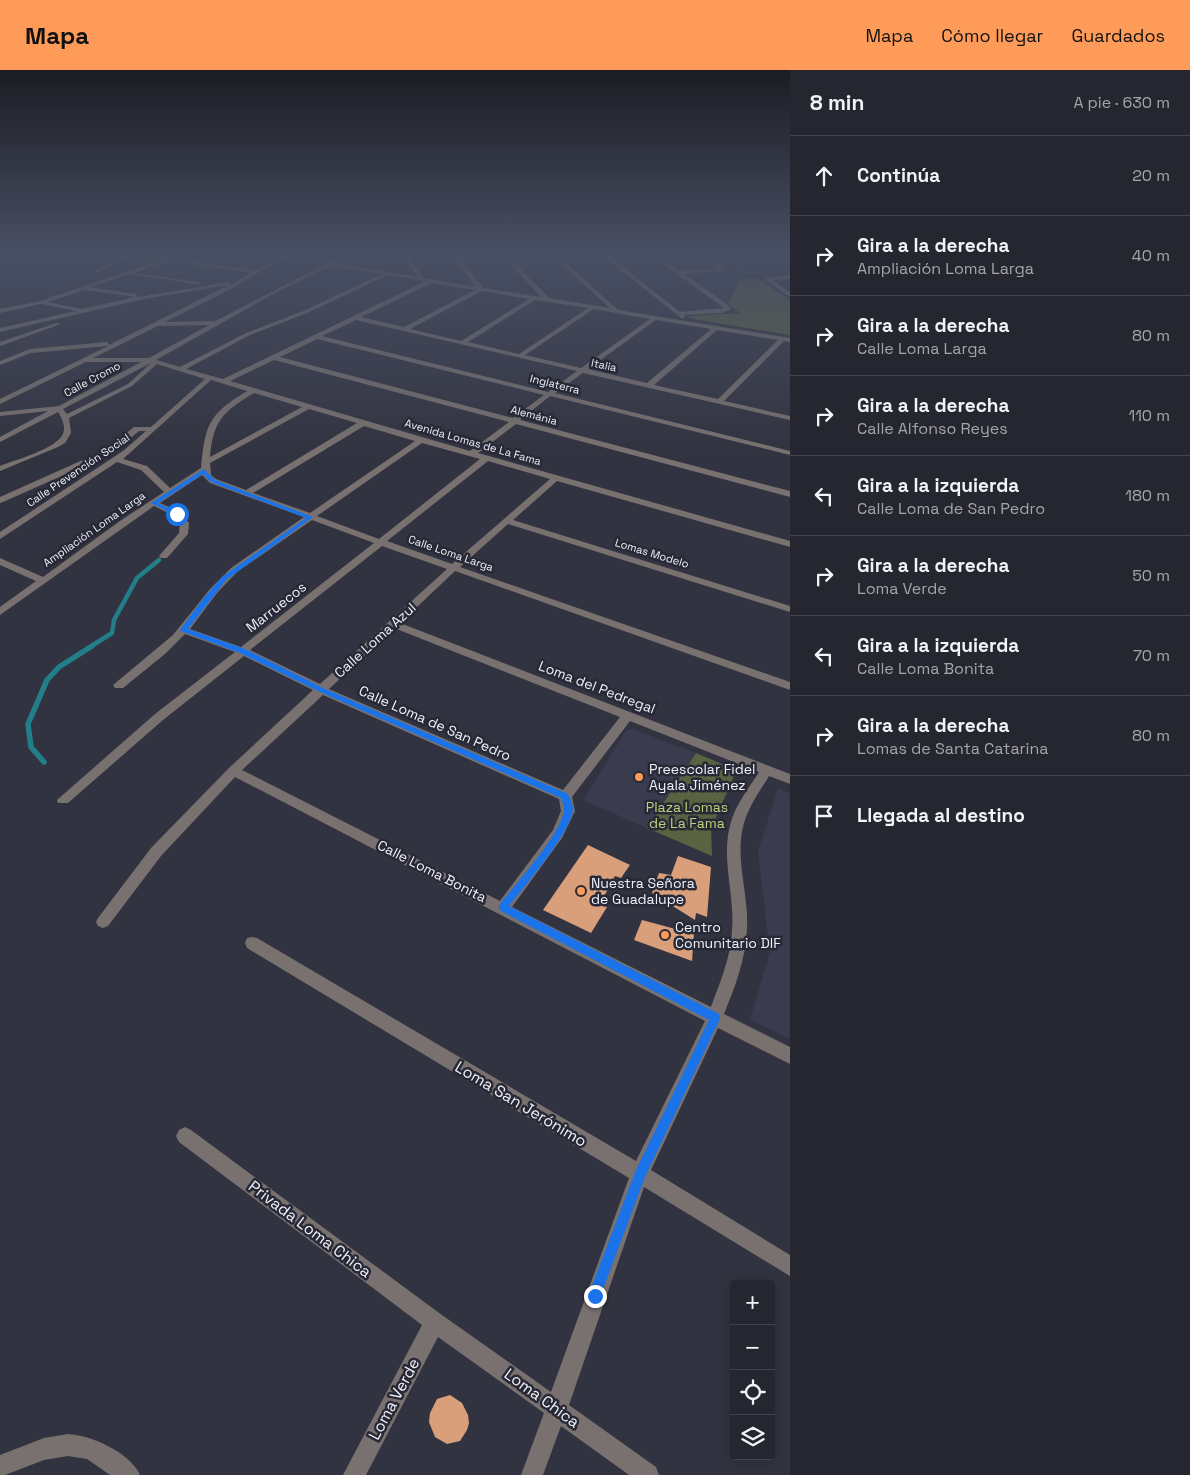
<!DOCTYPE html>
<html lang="es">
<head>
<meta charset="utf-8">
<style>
	body { margin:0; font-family:"Space Grotesk",sans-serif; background:#2e2e38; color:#f1f3f6 }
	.controls { position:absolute; right:15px; bottom:15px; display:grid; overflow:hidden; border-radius:5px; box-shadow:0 2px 12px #0003 }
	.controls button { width:45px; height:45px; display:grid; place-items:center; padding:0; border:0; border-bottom:1px solid #42434c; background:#262630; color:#f1f3f6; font:25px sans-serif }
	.stop { position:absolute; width:15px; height:15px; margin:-11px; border:4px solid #1a73e8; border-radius:50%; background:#fff }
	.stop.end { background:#1a73e8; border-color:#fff; box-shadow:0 1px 5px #0008 }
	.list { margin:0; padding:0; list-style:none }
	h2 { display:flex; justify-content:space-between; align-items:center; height:65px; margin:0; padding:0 20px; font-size:21px }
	h2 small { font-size:16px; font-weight:400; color:#a4a5ab }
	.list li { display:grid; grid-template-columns:32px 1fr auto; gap:15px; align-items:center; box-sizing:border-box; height:80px; padding:0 20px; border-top:1px solid #42434c }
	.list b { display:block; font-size:19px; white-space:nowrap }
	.list p { margin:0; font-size:16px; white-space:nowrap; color:#a4a5ab }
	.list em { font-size:16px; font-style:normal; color:#a4a5ab }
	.icon { flex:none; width:28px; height:28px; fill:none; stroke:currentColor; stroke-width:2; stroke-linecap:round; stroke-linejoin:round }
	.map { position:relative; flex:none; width:790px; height:1405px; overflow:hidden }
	header { display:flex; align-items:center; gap:30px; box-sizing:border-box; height:70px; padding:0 25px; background:#fe9b58; color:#111 }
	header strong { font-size:24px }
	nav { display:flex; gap:28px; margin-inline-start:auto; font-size:18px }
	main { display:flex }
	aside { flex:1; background:#262630 }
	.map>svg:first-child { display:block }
</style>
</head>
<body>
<header>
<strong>Mapa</strong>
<nav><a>Mapa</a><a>Cómo llegar</a><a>Guardados</a></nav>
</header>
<main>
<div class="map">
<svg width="790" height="1405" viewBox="0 0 790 1405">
	<rect width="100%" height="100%" fill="#323340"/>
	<path fill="#3a3b4e" d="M709 185H790V194L755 195 748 201 735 202 740 209 728 234 686 205 734 202Z
		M633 659 696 683 647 758 583 730 626 661Z
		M778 718 790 723V969L750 950 770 883 758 782Z"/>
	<path fill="#596342" d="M740 209H759L790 230V265L693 249 687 246 740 243 728 234Z
		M696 683 722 694 734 706 711 759 712 786 647 758Z"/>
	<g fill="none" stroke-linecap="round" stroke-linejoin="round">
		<path stroke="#227f89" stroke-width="4.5" d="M90 577 112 563 114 550 137 508 159 490"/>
		<path stroke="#227f89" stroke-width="5.5" d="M44 692 31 677 28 654 47 610 59 597 92 576"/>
	</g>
	<path fill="#d89f7a" d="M588 775 630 795 621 808 615 806 600 834 607 837 591 863 543 840Z
		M678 786 711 797 707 847 696 843 695 850 652 823 659 803 671 805Z
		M642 850 694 864 692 891 634 870Z
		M450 1325 462 1333 468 1345 469 1353 467 1360 460 1371 447 1374 435 1367 429 1352 430 1343 437 1329Z"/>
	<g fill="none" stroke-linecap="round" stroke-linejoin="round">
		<path fill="#78716f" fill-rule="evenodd" d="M126 185H133L98 202 93 201Z
			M176 185H184L175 189 256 200 279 187 273 185C291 185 312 193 328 192 336 192 342 185 350 185L335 193 417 207 403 185H408L423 208 476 217 452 185H457L483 218 541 227 502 185H507L549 228 610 238 551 185H557L618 240 790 268V272L784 271 724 331 790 346V350L583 303 555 323 790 381V385L550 326 520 350 790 421V427L516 354 478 383 790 471V477L557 411 513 450 790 536V542L508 454 460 497 790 612V620L455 501 400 553 790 704V714L769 706C760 721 749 736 744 753 734 788 749 824 747 859 746 888 735 917 724 944L790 977V994L718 958 651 1100 790 1185V1206L644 1117 569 1335 656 1397 659 1405H629L561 1356 543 1405H521L544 1343 438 1267 366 1405H343L422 1255 179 1072 176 1066 179 1060 185 1057 191 1060 442 1245 551 1322 629 1108 247 878 245 873 247 868 252 867 257 868 636 1091 705 951 235 707 161 786 108 856 103 858 98 856 96 852 98 848 151 778 229 698 313 620 244 586 163 650 68 733H58L57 730 155 644 235 582 185 564 165 584 123 618H115L113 615 173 565 210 519 231 498 304 447 210 413 202 405 160 433 180 442 189 453 188 464 167 488H161L159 486 179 463 180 453 174 446 154 436 0 545V537L36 511 0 495V488L43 507 120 451 164 422 141 400 117 392 0 469V462L123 381 146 361H139L111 384 3 432 0 433V427L105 380 134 357H151L205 309 157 294 132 316 69 348 71 363 65 373 58 377 0 401V396C15 390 56 379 63 364 66 357 62 348 58 342L0 372V367L48 341 0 346V342L59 336 141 292H86L0 334V329L108 276 31 283 0 295V291L30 279 107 272 109 275 229 215 144 229 0 262V258L76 241 41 234 0 243V239L40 231ZM284 188 324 195 215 251 165 252 227 221ZM170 191 251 203 230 215 228 212 138 227 136 224 90 217 130 204 201 215 199 212 134 203ZM330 196 382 204 303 241 246 263 180 297 156 290 275 223ZM388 205 426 211 223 309 186 299 250 265 307 243ZM432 213 475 220 404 257 361 247ZM84 220 135 227 82 239 48 232ZM482 221 529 229 461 271 410 259ZM535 230 588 238 519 284 468 272ZM594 239 650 249 581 298 525 285ZM356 250 577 301 548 322 322 266ZM656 250 711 259 647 313 588 299ZM209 255 149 288H93L158 256ZM717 260 778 270 718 329 654 315ZM317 269 544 325 513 348 280 287ZM274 290 509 352 470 381 230 311ZM151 293 128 314 67 344 63 339ZM211 310 247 321C209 344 205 354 201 398L170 418 147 396 123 389ZM254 323 302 337 210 387C213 350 224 341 254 323ZM309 339 357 353 246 420 216 409 211 405 210 393ZM364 356 415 371 310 443 253 423ZM422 373 480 389 379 469 317 446ZM488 391 550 409 452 494 387 471ZM312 450 374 473 241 577 190 559 217 523 237 502ZM382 476 447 499 320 614 250 580ZM394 558 620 647 563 720 329 619ZM323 625 559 729 561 741 553 760 500 831 242 700ZM630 651 759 702C749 718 736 734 731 752 720 787 735 824 732 860 731 887 720 912 711 937L512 837 562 768 575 741 572 727Z
			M602 185H608L680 242 724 238 651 185H657L680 201 719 199 700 185H706L726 199V201L684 204 727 234 731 239 722 243 684 245 685 248H681Z
			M790 205V209L772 210 790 222V227L764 209Z
			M56 253 61 254 0 276V272Z
			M68 1364C91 1365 131 1383 140 1405H110L87 1389 68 1386 44 1390 5 1405H0V1385L44 1368Z"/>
	</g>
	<linearGradient id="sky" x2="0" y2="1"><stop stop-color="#1c1c23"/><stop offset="0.48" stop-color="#495064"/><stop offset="1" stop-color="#495064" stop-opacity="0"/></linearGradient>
	<rect width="790" height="382" fill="url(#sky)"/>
	<path fill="#1a73e8" d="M204 399 215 410 313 447 226 510 188 559 245 579 323 618 568 724C570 728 573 735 573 739 572 761 524 817 509 836L719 944 720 948 719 951 645 1107 599 1230 595 1232 590 1230 588 1226 636 1100 709 950 499 840V835C515 815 562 763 564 740 564 736 562 732 561 728L318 621 240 583 181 561 180 560 203 529 222 507 306 448 211 412 203 404 158 433 179 443V445H175L151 433Z"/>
	<g fill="#fe9b58" stroke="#282936" stroke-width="2">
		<circle cx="639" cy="707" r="5"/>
		<circle cx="581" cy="821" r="5"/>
		<circle cx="665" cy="865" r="5"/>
	</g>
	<g text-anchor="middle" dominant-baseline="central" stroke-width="5" stroke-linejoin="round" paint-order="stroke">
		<g font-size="11" fill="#eff0f8" stroke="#282936">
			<text transform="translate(604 295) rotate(12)">Italia</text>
			<text transform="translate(92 309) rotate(-28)">Calle Cromo</text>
			<text transform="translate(555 314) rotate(14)">Inglaterra</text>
			<text transform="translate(534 345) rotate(15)">Alemánia</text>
			<text transform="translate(473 372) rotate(16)">Avenida Lomas de La Fama</text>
			<text transform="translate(78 400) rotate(-34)">Calle Prevención Social</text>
			<text transform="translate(94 459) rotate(-35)">Ampliación Loma Larga</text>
			<text transform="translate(451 483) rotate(19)">Calle Loma Larga</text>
			<text transform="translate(652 483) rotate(17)">Lomas Modelo</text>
		</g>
		<g font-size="14" fill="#eff0f8" stroke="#282936">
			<text transform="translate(276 537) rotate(-38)">Marruecos</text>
			<text transform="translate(375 570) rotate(-42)">Calle Loma Azul</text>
			<text transform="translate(597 617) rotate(21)">Loma del Pedregal</text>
			<text transform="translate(435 653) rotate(24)">Calle Loma de San Pedro</text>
			<text transform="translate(432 801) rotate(27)">Calle Loma Bonita</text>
		</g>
		<g font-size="14" fill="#eff0f8" stroke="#282936" text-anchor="start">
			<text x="649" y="699">Preescolar Fidel<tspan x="649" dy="16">Ayala Jiménez</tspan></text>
			<text x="591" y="813">Nuestra Señora<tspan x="591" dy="16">de Guadalupe</tspan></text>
			<text x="675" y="857">Centro<tspan x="675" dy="16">Comunitario DIF</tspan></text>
		</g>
		<g font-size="14" fill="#b9d27c" stroke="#282936">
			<text x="687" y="737">Plaza Lomas<tspan x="687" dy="16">de La Fama</tspan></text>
		</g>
		<g font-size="16" fill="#eff0f8" stroke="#282936">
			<text transform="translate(521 1034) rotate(31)">Loma San Jerónimo</text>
			<text transform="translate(310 1159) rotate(37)">Privada Loma Chica</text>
			<text transform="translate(542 1328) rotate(36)">Loma Chica</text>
			<text transform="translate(394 1329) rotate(-62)">Loma Verde</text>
		</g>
	</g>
</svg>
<div class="controls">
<button>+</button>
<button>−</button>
<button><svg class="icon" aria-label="locate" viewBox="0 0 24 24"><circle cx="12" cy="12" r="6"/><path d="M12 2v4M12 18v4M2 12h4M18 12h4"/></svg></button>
<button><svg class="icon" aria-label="layers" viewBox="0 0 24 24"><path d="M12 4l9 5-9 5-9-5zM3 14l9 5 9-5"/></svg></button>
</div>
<div class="stop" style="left:177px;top:444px"></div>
<div class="stop end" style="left:595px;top:1226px"></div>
</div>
<aside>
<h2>8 min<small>A pie · 630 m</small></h2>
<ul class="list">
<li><svg class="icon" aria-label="ahead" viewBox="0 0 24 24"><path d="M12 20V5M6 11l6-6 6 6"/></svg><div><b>Continúa</b></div><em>20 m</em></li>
<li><svg class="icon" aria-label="right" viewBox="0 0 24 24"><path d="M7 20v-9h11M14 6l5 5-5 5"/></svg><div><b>Gira a la derecha</b><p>Ampliación Loma Larga</p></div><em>40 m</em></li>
<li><svg class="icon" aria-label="right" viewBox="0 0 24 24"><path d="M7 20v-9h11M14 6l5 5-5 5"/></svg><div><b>Gira a la derecha</b><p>Calle Loma Larga</p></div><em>80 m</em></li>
<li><svg class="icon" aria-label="right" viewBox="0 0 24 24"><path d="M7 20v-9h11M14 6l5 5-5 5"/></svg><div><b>Gira a la derecha</b><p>Calle Alfonso Reyes</p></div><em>110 m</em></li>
<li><svg class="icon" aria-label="left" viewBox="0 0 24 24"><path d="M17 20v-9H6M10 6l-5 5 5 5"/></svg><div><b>Gira a la izquierda</b><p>Calle Loma de San Pedro</p></div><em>180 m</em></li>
<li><svg class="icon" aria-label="right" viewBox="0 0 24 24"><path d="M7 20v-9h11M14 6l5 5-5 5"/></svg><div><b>Gira a la derecha</b><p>Loma Verde</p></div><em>50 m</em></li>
<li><svg class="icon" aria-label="left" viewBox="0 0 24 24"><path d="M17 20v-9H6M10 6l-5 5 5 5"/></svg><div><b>Gira a la izquierda</b><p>Calle Loma Bonita</p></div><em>70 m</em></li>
<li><svg class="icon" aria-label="right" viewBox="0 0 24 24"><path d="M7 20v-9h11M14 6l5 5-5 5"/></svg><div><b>Gira a la derecha</b><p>Lomas de Santa Catarina</p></div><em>80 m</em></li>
<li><svg class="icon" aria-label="arrive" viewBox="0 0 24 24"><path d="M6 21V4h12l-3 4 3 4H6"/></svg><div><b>Llegada al destino</b></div></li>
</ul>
</aside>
</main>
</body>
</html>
